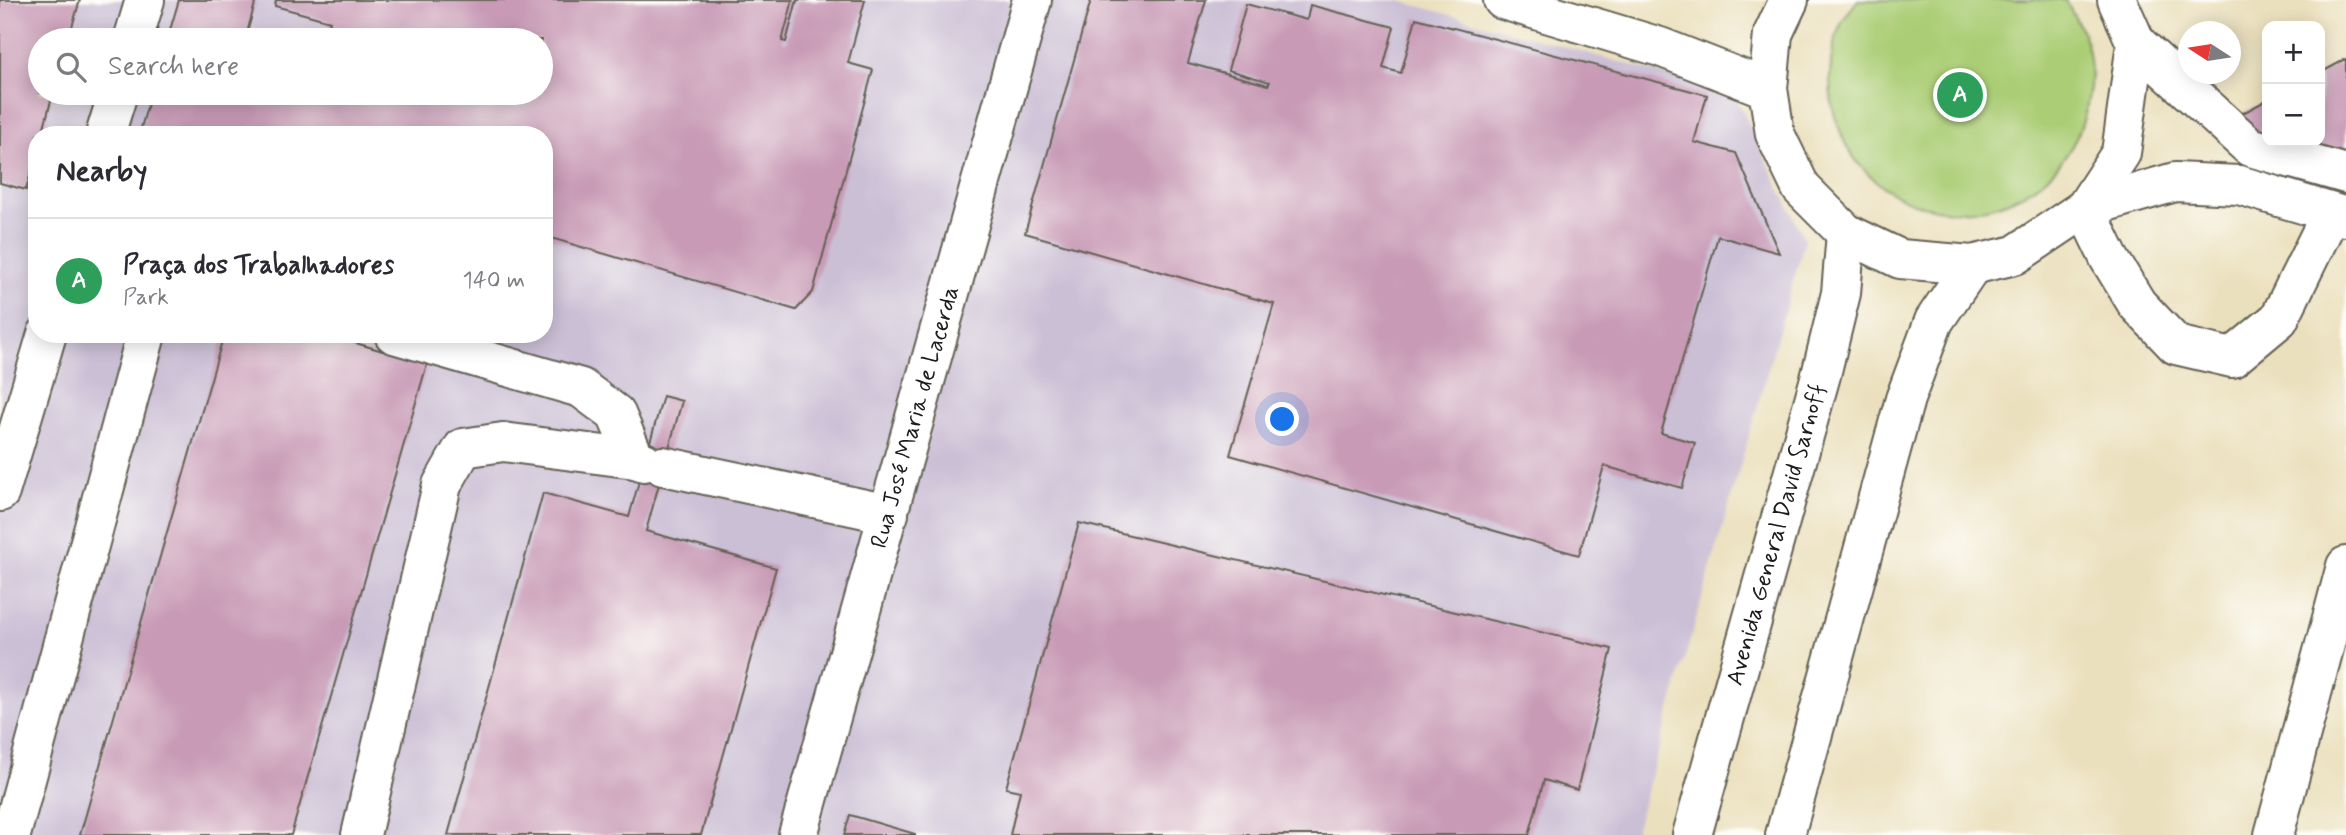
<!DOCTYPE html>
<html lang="en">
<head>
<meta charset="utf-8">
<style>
	body { margin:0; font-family:Mynerve,sans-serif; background:#f7f7f7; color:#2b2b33 }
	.controls { position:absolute; right:21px; top:21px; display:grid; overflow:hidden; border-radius:14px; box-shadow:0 4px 18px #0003 }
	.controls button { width:63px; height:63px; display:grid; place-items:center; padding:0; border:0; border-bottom:2px solid #e1e1e2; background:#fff; color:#2b2b33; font:35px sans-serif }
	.compass { position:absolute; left:2178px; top:21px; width:63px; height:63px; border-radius:50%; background:#fff; box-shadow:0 4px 18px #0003; rotate:282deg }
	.you { position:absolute; left:1283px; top:420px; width:24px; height:24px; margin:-18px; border:5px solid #fff; border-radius:50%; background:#1a73e8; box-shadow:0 0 0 10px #1a73e833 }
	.badge { display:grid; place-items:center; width:46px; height:46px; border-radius:50%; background:#b5179e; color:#fff; font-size:23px; font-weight:700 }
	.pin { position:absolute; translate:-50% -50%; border:4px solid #fff; box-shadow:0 2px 7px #0006 }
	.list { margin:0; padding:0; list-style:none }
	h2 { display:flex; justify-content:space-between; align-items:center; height:91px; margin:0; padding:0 28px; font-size:30px }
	h2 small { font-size:23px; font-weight:400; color:#7c7c81 }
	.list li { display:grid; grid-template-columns:46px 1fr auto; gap:21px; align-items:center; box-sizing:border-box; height:126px; padding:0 28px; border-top:2px solid #e1e1e2 }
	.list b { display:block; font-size:26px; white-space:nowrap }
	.list p { margin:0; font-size:23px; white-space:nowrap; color:#7c7c81 }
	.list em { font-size:23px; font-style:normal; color:#7c7c81 }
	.icon { flex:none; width:38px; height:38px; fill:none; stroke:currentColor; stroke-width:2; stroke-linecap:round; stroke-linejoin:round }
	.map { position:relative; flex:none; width:2346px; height:835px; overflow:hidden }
	.search { position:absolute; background:#fff; box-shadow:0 4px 18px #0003; left:28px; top:28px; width:525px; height:77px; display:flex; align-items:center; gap:18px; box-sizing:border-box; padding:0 24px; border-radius:38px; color:#7c7c81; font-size:26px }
	.panel { position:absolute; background:#fff; box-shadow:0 4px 18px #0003; left:28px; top:126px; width:525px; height:217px; border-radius:28px }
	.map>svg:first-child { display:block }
</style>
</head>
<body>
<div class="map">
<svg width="2346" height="835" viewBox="0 0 2346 835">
	<rect width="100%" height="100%" fill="#fdfcf7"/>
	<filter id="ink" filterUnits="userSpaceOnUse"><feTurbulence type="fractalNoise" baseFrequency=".0143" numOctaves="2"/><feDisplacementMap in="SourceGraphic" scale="14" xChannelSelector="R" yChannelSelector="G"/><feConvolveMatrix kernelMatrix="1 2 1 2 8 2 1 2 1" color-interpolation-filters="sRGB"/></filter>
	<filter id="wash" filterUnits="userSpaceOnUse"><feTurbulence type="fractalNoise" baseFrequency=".00686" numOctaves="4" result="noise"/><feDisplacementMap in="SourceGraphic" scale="28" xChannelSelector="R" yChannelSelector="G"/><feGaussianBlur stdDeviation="1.57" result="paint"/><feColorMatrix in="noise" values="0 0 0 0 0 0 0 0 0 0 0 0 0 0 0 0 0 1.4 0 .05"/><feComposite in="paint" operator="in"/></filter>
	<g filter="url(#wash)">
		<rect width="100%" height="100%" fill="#ebe0bd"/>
		<path fill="#cbbfd5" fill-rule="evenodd" d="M0 0H1397L1734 94 1805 240 1634 835H0ZM40 40H541V93H40ZM37 135H544V334H37Z"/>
		<path fill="#abcd75" stroke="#647448" stroke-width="2" d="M1858 0H2065C2072 12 2080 25 2085 38 2092 57 2092 81 2088 100 2068 220 1914 252 1848 149 1844 142 1841 133 1838 125 1826 95 1828 51 1842 22 1846 14 1853 7 1858 0Z"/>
		<g id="blocks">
			<path fill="#c89ab6" d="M0 0H80L68 40H40V93H53L42 135H37V152L26 190 0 183Z
				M179 0H256L245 40H167Z
				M276 0H793L782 41 786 42 797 0H865L848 63 873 70 813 292 796 310 544 236V135H139L151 93H541V40H325L330 21 275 6Z
				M1091 0H1206L1188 63 1268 85 1270 82 1228 70 1246 4 1307 20 1310 5 1394 27 1383 68 1401 73 1416 18 1707 95 1694 142 1736 153 1779 253 1718 236 1661 433 1695 443 1682 488 1604 466 1579 555 1230 455 1274 304 1025 233Z
				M2346 59V166L2257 142 2243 113 2267 100V142H2320V73Z
				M224 334H325L427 364 291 835H80Z
				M663 396 682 401 646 531 776 568 701 835H448L543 493 629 517Z
				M1079 523 1612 649 1577 790 1544 780 1529 835H1010L1020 791 1006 788Z
				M850 815 915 834V835H844Z"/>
		</g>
	</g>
	<g filter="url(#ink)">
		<use href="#blocks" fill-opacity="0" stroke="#646154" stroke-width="2"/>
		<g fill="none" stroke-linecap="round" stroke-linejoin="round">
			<g stroke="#646154" stroke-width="42">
				<g id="minor">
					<path d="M1503 0 1660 47 1768 89"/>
					<path d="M1789 0 1773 34 1768 89 1775 134 1801 188 1846 233 1900 259 1972 265 2015 255 2085 208 2121 153 2136 43 2117 0"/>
					<path d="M133 40 145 0"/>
					<path d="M2136 43 2250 147 2346 174"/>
					<path d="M105 135 118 93"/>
					<path d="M2085 208 2109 258 2137 304 2176 345 2232 358 2279 319 2331 213"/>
					<path d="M2085 208 2175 182 2239 185 2346 217"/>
					<path d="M394 334 581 388 616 414 635 459"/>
					<path d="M663 466 889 514"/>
					<path d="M0 492 47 334"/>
					<path d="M11 835 146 334"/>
					<path d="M361 835 442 485 463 448 503 442 635 459 644 462"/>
					<path id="s1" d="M798 835 1032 0"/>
					<path id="s2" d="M1692 835 1821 375 1841 293 1846 233"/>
					<path d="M1785 835 1905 399 1934 321 1972 265"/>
					<path d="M2274 835 2346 566"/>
				</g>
			</g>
			<use href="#minor" stroke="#fff" stroke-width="38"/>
		</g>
	</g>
	<g text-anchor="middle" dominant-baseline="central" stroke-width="5" stroke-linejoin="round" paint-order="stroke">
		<g font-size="24" fill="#1c1c1c" stroke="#fdfcf7">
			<text stroke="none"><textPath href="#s1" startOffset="434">Rua José Maria de Lacerda</textPath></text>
			<text stroke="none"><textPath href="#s2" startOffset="312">Avenida General David Sarnoff</textPath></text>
		</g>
	</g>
</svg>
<div class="controls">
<button>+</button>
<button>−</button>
</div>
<svg class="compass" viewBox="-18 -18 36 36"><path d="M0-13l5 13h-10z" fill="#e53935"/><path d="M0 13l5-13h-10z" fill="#7c7c81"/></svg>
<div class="you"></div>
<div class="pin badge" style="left:1960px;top:95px;background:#2e9e5b">A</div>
<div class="search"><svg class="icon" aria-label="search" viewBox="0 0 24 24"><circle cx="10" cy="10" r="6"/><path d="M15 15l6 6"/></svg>Search here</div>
<section class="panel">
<h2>Nearby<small></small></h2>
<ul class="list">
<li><span class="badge" style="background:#2e9e5b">A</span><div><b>Praça dos Trabalhadores</b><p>Park</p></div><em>140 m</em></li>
</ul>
</section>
</div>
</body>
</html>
